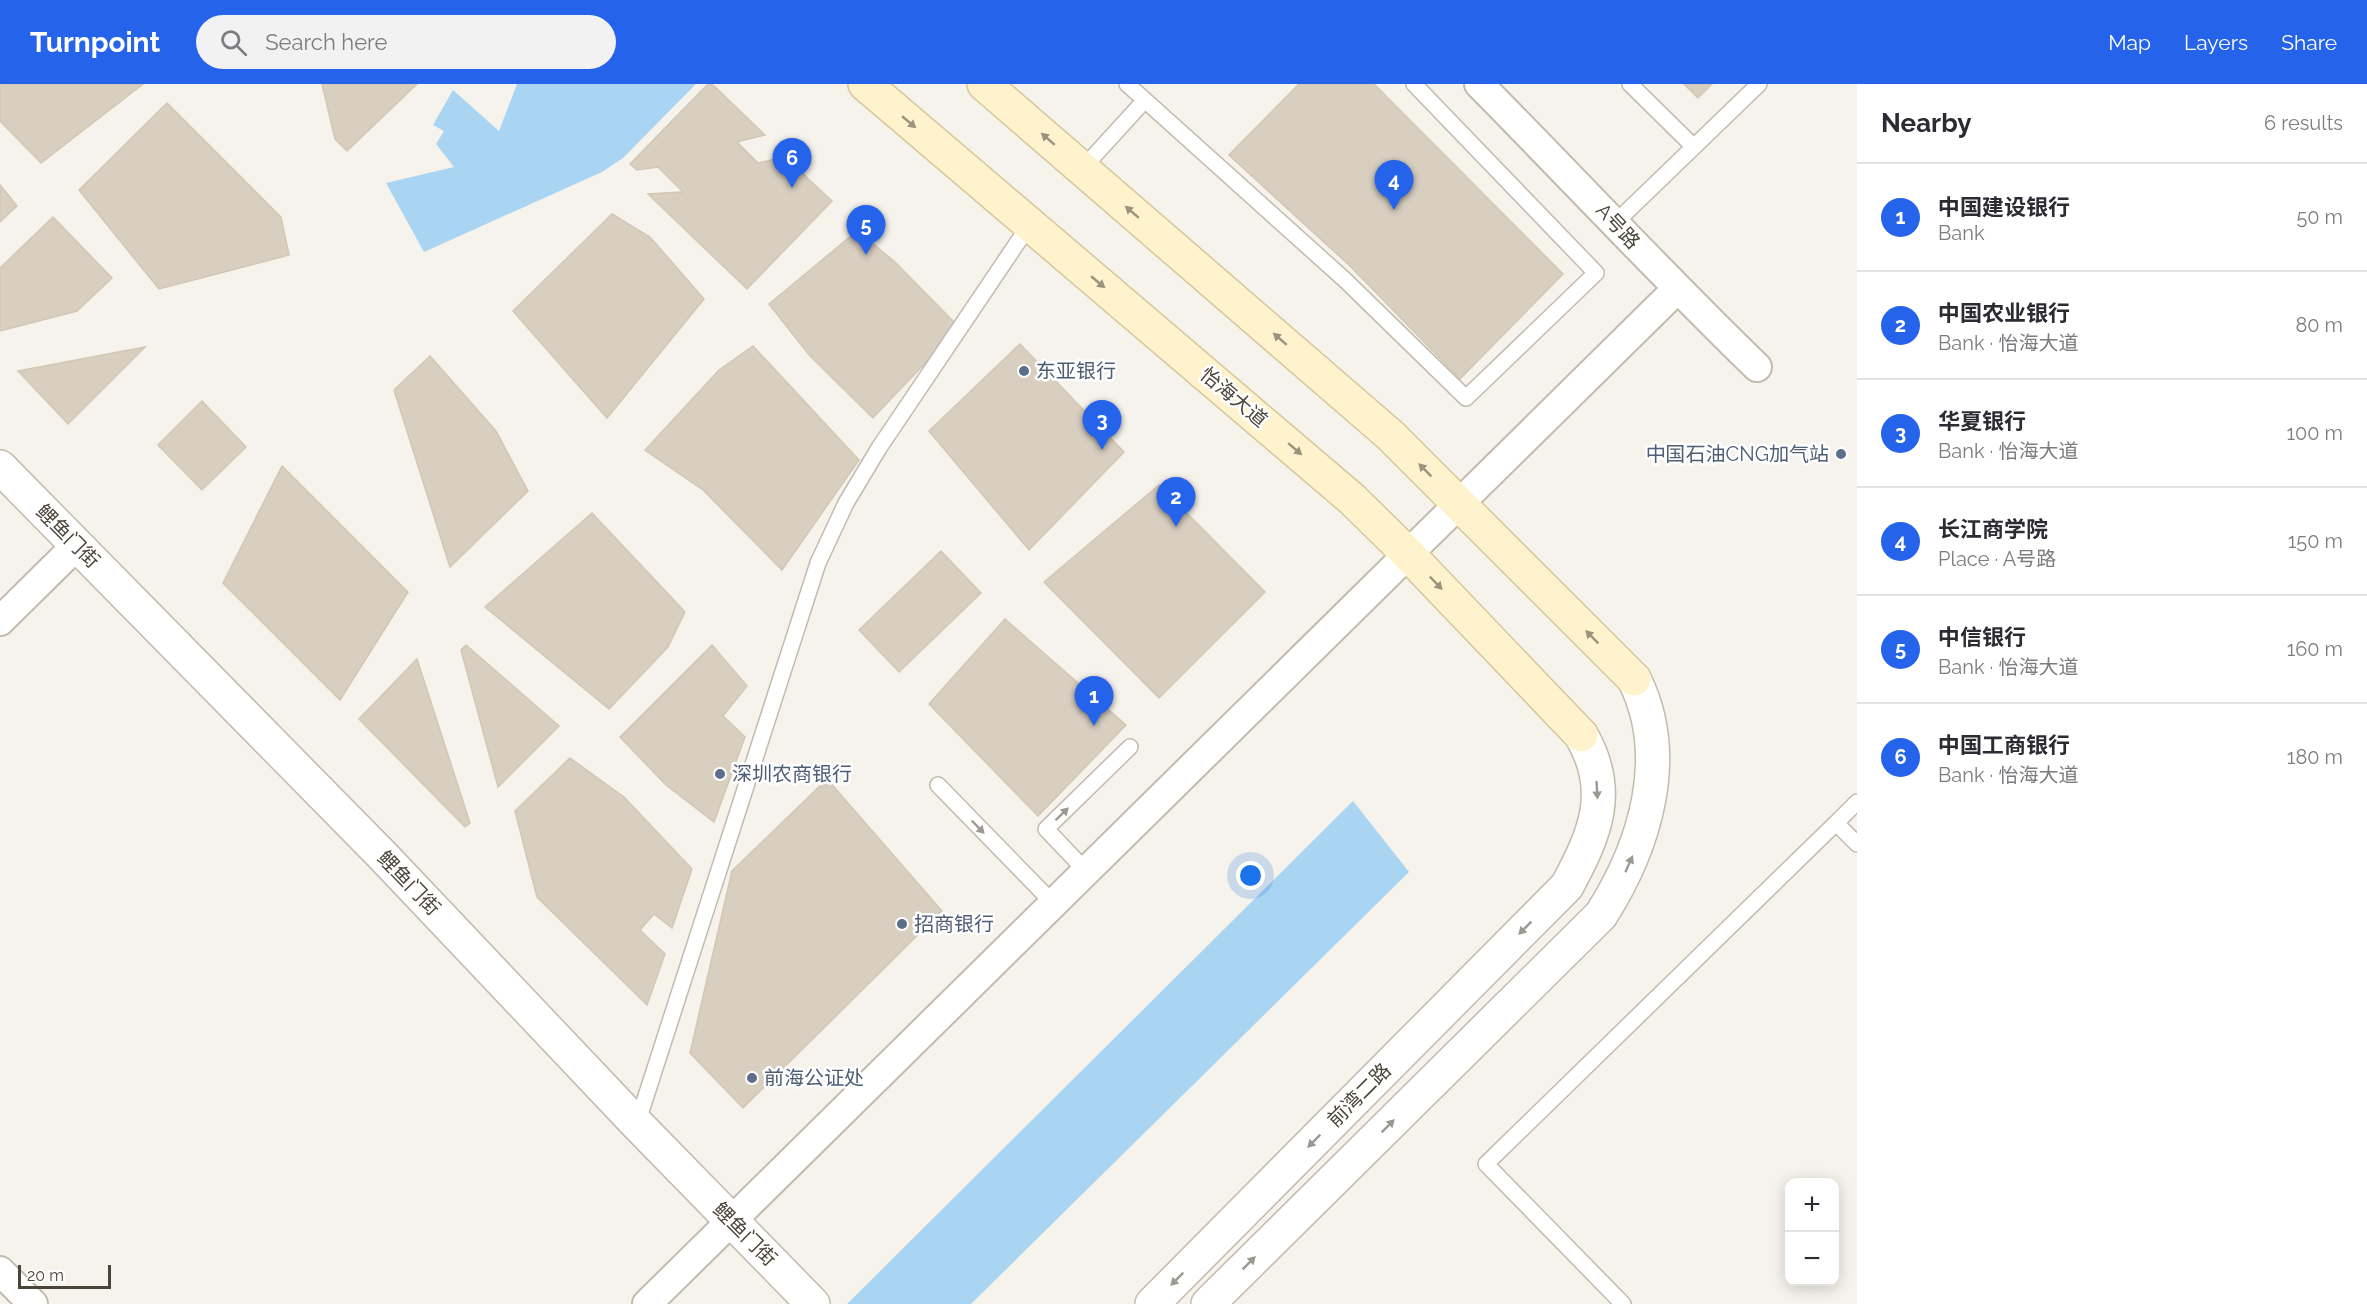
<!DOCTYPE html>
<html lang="en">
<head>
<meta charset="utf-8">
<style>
	body { margin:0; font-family:Raleway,"Noto Sans SC",sans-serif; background:#f2f2f3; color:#2b2b33 }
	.controls { position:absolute; right:18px; bottom:18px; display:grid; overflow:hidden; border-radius:12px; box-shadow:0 3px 15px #0003 }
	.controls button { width:54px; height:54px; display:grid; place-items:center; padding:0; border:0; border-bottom:2px solid #e1e1e2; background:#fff; color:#2b2b33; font:30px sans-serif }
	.scale { position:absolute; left:18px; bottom:15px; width:93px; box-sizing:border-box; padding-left:6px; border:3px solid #4b4439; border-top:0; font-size:16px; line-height:21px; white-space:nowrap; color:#4b4439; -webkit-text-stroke:4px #fff; paint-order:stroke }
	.you { position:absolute; left:1251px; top:792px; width:21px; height:21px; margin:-15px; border:4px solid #fff; border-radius:50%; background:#1a73e8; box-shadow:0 0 0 9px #1a73e833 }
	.badge { display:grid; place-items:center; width:39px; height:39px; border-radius:50%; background:#2563eb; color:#fff; font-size:20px; font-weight:700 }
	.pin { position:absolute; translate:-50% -50px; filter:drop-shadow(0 2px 3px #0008) }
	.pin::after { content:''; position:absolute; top:32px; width:21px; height:18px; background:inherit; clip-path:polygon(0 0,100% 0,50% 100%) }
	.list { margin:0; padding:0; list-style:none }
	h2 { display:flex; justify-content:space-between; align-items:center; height:78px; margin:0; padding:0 24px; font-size:26px }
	h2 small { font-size:20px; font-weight:400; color:#7c7c81 }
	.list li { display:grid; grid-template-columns:39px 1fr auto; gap:18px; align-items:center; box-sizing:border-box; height:108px; padding:0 24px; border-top:2px solid #e1e1e2 }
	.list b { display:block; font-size:22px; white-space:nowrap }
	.list p { margin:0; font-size:20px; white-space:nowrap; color:#7c7c81 }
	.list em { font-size:20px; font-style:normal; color:#7c7c81 }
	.icon { flex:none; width:33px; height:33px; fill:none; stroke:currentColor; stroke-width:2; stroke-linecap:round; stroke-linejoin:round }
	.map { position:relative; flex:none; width:1857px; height:1220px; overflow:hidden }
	header { display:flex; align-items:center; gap:36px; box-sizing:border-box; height:84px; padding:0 30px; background:#2563eb; color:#fff }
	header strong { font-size:28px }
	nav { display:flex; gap:33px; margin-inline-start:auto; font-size:21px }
	.search { width:420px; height:54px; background:#f2f2f3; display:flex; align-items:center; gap:15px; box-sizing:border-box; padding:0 21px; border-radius:33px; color:#7c7c81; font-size:22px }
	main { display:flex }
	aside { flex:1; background:#fff }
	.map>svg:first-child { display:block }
</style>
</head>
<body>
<header>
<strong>Turnpoint</strong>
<div class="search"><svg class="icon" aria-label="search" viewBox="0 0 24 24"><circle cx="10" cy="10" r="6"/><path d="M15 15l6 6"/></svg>Search here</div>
<nav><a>Map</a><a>Layers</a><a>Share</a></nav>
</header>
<main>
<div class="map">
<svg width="1857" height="1220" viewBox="0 0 1857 1220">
	<rect width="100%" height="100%" fill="#f6f3ec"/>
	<path fill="#a9d4f2" d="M517 0H696L623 74 602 88 424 168 386 99 454 83 436 60 444 47 433 41 453 6 499 47Z
		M1353 717 1409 788 971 1220H847Z"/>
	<path fill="#d8cfc1" stroke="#d3c7b4" stroke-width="1.5" d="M0 0H143L41 79 0 37Z
		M322 0H417L347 67 335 55Z
		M708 0H712L765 51 737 58 758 79 785 73 832 117 747 205 648 110 683 108 658 83 637 86 630 80Z
		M1299 0H1374L1563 190 1460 295 1350 182 1229 71Z
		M1684 0H1712L1698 14Z
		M167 19 281 133 289 171 159 205 79 106Z
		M0 101 17 122 0 138Z
		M612 130 650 153 704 215 607 334 513 227Z
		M53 133 112 194 77 227 0 247V184Z
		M857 147 894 177 955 239 929 275 873 334 810 272 769 220Z
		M1020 260 1124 368 1029 466 929 347Z
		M753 262 859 376 782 486 703 406 645 366 719 286Z
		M145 263 68 340 18 287Z
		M430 272 496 347 528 407 450 483 394 306Z
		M202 317 246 363 202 406 158 361Z
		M282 382 408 508 340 616 223 499Z
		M1159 401 1265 508 1159 614 1044 498Z
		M592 429 685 528 668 563 609 625 485 523Z
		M941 467 981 509 899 588 859 546Z
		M1005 535 1126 641 1038 732 929 620Z
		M466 561 559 642 498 703 461 566Z
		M712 561 747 602 723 632 745 653 714 738 666 701 620 653Z
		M417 575 470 739 465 743 359 635Z
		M570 674 624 713 692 785 672 844 654 830 640 846 665 870 647 921 537 813 515 727Z
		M827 695 942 827 743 1024 690 969 732 787Z"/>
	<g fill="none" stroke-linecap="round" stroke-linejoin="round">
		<g stroke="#c2bbae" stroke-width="18">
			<path id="service" d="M1127 0 1345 196 1466 314 1596 189 1414 0
				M1630 0 1694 63
				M1082 85 1145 16
				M1615 139 1759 0
				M938 701 1053 819
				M1857 718 1836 739 1857 760
				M1086 787 1046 745 1130 663
				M637 1040 818 479 846 419 879 364 1030 140
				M1623 1220 1486 1080 1836 739"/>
		</g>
		<g stroke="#c2bbae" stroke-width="32">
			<path id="minor" d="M1479 0C1572 94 1662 191 1757 283
				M0 537 77 461
				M0 1187 33 1220
				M647 1220 1677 205"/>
		</g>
		<g stroke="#c2bbae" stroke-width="36">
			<path id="tertiary" d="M0 383 383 772 637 1040 813 1220
				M1152 1220 1567 802C1595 750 1614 707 1581 651
				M1208 1220 1601 831C1645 762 1673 672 1634 595"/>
		</g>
		<g stroke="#d6c79b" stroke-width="36">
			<path id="secondary" d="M865 0 1352 415 1408 470 1581 651
				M984 0 1390 351 1634 595"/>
		</g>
		<use href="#service" stroke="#fff" stroke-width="15"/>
		<use href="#minor" stroke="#fff" stroke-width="28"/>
		<use href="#tertiary" stroke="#fff" stroke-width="33"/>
		<use href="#secondary" stroke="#fff3cd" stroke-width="33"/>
	</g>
	<defs><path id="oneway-solid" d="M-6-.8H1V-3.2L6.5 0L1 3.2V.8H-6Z" transform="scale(1.5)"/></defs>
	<g fill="#9c937c">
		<use href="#oneway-solid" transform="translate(909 38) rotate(40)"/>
		<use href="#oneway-solid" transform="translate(1048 55) rotate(-139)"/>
		<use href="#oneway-solid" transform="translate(1132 128) rotate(-139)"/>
		<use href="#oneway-solid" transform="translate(1098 198) rotate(40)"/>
		<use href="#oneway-solid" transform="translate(1280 255) rotate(-139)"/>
		<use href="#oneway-solid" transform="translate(1295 365) rotate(41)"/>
		<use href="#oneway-solid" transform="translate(1425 386) rotate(-135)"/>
		<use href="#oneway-solid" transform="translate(1436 499) rotate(46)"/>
		<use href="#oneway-solid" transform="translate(1592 553) rotate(-135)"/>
	</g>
	<g fill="#9c9892">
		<use href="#oneway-solid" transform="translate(1597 706) rotate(87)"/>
		<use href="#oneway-solid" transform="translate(1062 730) rotate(-44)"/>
		<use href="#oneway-solid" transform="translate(978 743) rotate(46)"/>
		<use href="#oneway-solid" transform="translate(1629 780) rotate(-66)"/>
		<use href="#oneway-solid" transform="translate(1525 844) rotate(135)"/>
		<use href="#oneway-solid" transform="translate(1388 1042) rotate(-45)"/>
		<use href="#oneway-solid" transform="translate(1314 1057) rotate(135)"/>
		<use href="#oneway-solid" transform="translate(1249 1179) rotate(-45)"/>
		<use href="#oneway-solid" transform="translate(1177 1195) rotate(135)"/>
	</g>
	<g fill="#5c6f8a" stroke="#fff" stroke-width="2">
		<circle cx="1024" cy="287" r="6"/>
		<circle cx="1841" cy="370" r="6"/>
		<circle cx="720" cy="690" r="6"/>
		<circle cx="902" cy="840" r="6"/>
		<circle cx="752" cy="994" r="6"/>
	</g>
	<g text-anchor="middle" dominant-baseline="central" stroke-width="5" stroke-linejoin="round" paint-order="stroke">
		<g font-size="20" fill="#4b4439" stroke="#fff">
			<text transform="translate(1618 142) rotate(47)">A号路</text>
			<text transform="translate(1234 313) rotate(40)">怡海大道</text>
			<text transform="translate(68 452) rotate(45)">鲤鱼门街</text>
			<text transform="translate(409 799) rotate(46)">鲤鱼门街</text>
			<text transform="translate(1359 1011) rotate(-45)">前湾二路</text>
			<text transform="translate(745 1150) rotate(45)">鲤鱼门街</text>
		</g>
		<g font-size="20" fill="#4e5e75" stroke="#fff" text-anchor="start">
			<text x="1036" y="287">东亚银行</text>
			<text x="1829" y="370" text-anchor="end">中国石油CNG加气站</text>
			<text x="732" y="690">深圳农商银行</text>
			<text x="914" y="840">招商银行</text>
			<text x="764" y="994">前海公证处</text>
		</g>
	</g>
</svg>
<div class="controls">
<button>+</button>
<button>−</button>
</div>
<div class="scale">20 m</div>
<div class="you"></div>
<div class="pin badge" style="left:1094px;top:642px">1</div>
<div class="pin badge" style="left:1176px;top:443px">2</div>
<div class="pin badge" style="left:1102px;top:366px">3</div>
<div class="pin badge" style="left:1394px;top:126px">4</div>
<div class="pin badge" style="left:866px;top:171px">5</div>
<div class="pin badge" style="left:792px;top:104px">6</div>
</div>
<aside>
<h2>Nearby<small>6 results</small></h2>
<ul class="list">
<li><span class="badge">1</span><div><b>中国建设银行</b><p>Bank</p></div><em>50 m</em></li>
<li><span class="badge">2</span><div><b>中国农业银行</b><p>Bank · 怡海大道</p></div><em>80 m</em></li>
<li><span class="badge">3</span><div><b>华夏银行</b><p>Bank · 怡海大道</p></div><em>100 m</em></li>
<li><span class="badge">4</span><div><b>长江商学院</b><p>Place · A号路</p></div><em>150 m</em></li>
<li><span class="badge">5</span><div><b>中信银行</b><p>Bank · 怡海大道</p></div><em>160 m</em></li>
<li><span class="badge">6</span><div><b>中国工商银行</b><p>Bank · 怡海大道</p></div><em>180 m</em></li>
</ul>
</aside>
</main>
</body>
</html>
